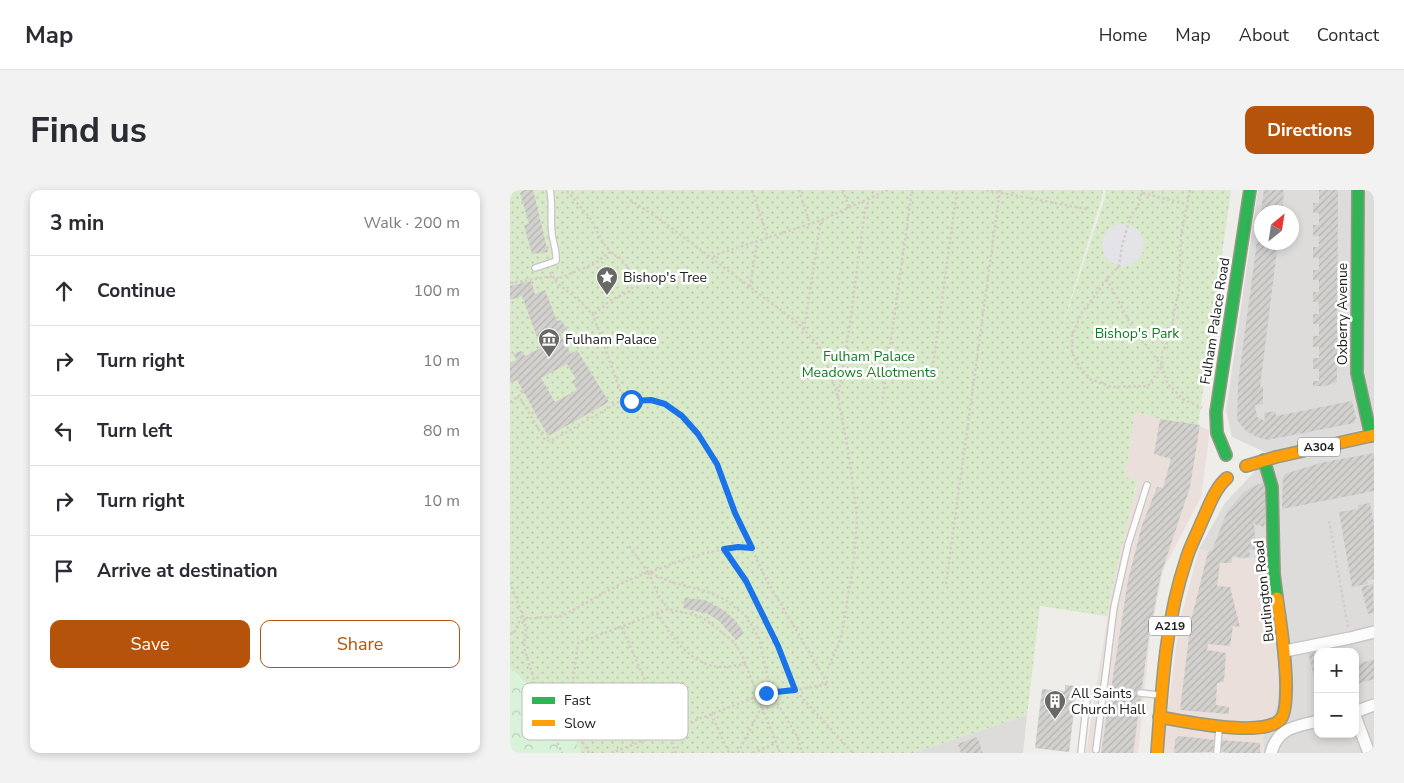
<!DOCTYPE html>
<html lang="en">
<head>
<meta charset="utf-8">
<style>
	body { margin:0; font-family:"Nunito Sans",sans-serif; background:#f2f2f3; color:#2b2b33 }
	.controls { position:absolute; right:15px; bottom:15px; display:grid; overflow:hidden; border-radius:10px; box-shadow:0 2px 8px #0003 }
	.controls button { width:45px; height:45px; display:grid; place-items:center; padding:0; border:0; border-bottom:1px solid #e1e1e2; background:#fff; color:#2b2b33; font:25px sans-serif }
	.compass { position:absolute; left:744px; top:15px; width:45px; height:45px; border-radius:50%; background:#fff; box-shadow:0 2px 8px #0003; rotate:30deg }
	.stop { position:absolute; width:15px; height:15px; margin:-11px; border:4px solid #1a73e8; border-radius:50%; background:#fff }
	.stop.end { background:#1a73e8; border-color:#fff; box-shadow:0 1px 5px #0008 }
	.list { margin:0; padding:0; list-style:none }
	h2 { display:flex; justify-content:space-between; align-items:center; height:65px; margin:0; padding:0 20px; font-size:21px }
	h2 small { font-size:16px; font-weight:400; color:#7c7c81 }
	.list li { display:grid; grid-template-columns:32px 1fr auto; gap:15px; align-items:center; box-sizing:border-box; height:70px; padding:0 20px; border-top:1px solid #e1e1e2 }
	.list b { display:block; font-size:19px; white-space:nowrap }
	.list em { font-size:16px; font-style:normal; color:#7c7c81 }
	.actions { display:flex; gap:10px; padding:15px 20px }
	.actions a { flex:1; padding:11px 0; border:1px solid #b45309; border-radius:10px; text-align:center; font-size:18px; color:#b45309 }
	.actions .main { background:#b45309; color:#fff }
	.icon { flex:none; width:28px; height:28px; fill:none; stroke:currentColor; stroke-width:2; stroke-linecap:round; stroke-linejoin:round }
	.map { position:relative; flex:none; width:864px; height:563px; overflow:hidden; border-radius:10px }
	header { display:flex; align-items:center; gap:30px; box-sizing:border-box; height:70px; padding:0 25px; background:#fff; border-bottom:1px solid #e1e1e2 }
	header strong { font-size:24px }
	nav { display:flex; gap:28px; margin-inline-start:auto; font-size:18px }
	.intro { display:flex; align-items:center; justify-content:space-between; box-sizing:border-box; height:120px; padding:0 30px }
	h1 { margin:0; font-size:35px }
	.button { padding:12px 22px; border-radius:10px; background:#b45309; color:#fff; font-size:18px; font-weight:700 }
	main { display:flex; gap:30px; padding:0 30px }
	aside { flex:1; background:#fff; border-radius:10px; box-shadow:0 2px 8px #0003 }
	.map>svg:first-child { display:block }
</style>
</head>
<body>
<header>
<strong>Map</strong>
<nav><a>Home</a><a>Map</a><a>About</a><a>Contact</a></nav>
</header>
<div class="intro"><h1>Find us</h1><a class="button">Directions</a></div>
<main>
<aside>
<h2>3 min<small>Walk · 200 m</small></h2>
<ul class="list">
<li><svg class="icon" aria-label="ahead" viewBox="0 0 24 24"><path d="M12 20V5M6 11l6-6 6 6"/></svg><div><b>Continue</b></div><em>100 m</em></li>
<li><svg class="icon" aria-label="right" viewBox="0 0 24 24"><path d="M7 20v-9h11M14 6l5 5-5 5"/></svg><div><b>Turn right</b></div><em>10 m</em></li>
<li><svg class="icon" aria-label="left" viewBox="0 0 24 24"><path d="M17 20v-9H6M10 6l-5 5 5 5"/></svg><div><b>Turn left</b></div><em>80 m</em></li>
<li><svg class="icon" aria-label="right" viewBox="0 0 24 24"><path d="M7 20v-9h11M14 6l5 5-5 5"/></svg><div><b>Turn right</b></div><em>10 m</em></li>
<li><svg class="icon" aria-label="arrive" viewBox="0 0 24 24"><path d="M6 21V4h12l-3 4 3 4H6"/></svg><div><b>Arrive at destination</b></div></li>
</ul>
<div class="actions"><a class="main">Save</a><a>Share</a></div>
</aside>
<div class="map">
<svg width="864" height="563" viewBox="0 0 864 563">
	<defs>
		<pattern id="park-crowns" width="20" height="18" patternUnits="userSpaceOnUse" patternTransform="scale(1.25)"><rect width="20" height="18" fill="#d9f2da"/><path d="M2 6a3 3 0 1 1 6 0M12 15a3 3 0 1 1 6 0" fill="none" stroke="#bacfbb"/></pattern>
		<pattern id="garden-dots" width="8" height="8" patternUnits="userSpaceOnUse" patternTransform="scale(1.25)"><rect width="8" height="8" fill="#d9eaca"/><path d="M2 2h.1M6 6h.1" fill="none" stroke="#bac8ad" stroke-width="1.8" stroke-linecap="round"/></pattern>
		<pattern id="building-hatch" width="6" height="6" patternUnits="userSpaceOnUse" patternTransform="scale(1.25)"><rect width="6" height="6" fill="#d3d1ce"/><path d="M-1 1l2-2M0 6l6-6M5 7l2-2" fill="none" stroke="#b5b3b1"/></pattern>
	</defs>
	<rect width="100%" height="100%" fill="#eeede9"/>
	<path fill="#dddcda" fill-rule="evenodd" d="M748 0H864V237L757 263 722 247 716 221ZM752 22H782V52H752Z
		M864 252V563H754L753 547 767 513 757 368 729 369 689 359 715 313 747 279ZM808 462H845V544H808Z
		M517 525 513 563H403Z"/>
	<path fill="#ebdfdc" d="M625 222 645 228 688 236 700 240 691 307 653 380 640 447 628 563H576L602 397 628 290 615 287Z
		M689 359 729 369 757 368 771 484 767 513 753 547 754 563H652L669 435Z"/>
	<path fill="url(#park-crowns)" d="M0 477 50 526 72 563H0Z"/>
	<path fill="url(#garden-dots)" d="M0 0H593L592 7 550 144 595 8V0H721L688 236 645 228 625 222 615 287 628 289 602 397 597 426 530 416 517 525 403 563H72L50 526 0 477Z"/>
	<path fill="#e4e3e7" d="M592 55a21 21 0 1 1 42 0a21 21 0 1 1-42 0Z"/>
	<path fill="url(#building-hatch)" fill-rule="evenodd" d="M15 0H23L38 62 22 64 14 35 19 34 10 3Z
		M754 0H774L772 22H751Z
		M809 0H828L827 192 815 196H803V191H809V179H803V168H809V157H803V146H809V134H803V124H809V112H803V102H809V90H803V80H809V68H803V57H809V46H803V35H809V23H803V13H809Z
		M750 29 752 52H768L750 197H753V214L745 215 747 227 755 231 754 223 765 221 766 226 842 211 846 228 844 233 758 250 747 247 736 241 727 230 728 193Z
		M21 91 25 104 35 100 47 131 51 130 57 139 50 143 61 164 67 160 99 212 38 246 7 190 0 193V173L7 170 3 164 11 161 15 166 31 158 12 106 0 110V96ZM57 174 66 189 62 191 67 200 45 212 31 188Z
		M650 229 690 235 680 297 651 384 639 446 623 563H591L618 390 632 335 647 297 653 298 661 269 644 264Z
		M864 263V301L772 319 773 287 775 284 810 273Z
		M752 293 755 296V330L754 337 744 334 746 359 739 360 740 367 731 368 723 366 721 373H710L707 396 720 397 730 437 723 436 720 456 698 454 697 460 716 463 714 492 707 493 706 515 719 517V524L670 520 681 430 698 362 702 360 717 322 732 304 742 297Z
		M860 313 864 334V389L857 390 858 394 842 397 829 322 848 319V315Z
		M863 394 864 423 858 424 851 397Z
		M175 408 195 410 215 421 225 430 234 443 226 450 209 431 198 424 173 418Z
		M815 457 816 462H808L807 499 798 462Z
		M864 469V489L845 495V475Z
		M555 495 567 496 559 562 525 558 532 499 555 501Z
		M669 546 706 550 704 562 664 563 665 550Z
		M467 547 473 563H451L448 554Z
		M710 550 750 553V563H714L715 562 709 561Z"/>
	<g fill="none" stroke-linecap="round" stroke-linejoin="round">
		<g stroke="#c7c6c5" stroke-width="8">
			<path id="lane" d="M25 78 46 71C47 60 43 53 42 44 40 29 43 15 40 0
				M630 503 649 505
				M586 560 604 417 618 355 637 295
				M571 563 577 508
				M707 563 709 539"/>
		</g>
		<g stroke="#c7c6c5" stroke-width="14">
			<path id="street" d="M775 461 840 448 864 442
				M845 522 864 515
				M845 526 859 563
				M761 563C768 537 785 537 808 531"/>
		</g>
		<g stroke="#959882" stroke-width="14">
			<path id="fast" d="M848 0 847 183 861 246
				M716 265 707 243 706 222 740 0
				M754 270 762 297 764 384 767 408"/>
		</g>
		<g stroke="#959882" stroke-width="14">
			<path id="slow" d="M736 276 766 267 864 245
				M649 527C674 531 751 548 770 530 784 517 770 428 767 408
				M647 563C652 498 655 432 676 370 680 356 687 344 692 331 699 316 705 298 717 288"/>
		</g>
		<path stroke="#d7cbc8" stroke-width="2.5" stroke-dasharray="2.5 2.5" stroke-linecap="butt" d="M242 0 258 48
			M289 0 300 34
			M333 0 339 18
			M476 0 577 19
			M680 0 671 45 669 101 664 122 662 143 652 163V176L657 193 673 209 692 218
			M57 1 80 28 92 51 101 63 110 68 120 80 124 95 120 101 101 110 83 125
			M633 3 676 14
			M120 10 148 28 288 133 309 156 316 171 328 207 339 266 347 327 344 371 331 448 318 478
			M203 67 208 64 309 31 378 0
			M40 82 47 93 71 112 83 125 113 208
			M597 89 621 135 652 176 638 196 602 197 580 189 569 176 562 163V146L571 124 597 89 609 76 612 56 620 28 628 16 632 0
			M45 90 84 74 100 62
			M0 93 43 86
			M240 97 247 52
			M294 139 311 30
			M422 183 447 0
			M12 200 9 206 35 250 41 251 107 213 113 208
			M328 207 339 140 355 19 360 9
			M0 212 9 206
			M372 214 402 0
			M819 331 838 437
			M119 356 138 382 161 392 198 402 214 409 235 425 249 448 261 502 288 548 292 563
			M215 359 236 391 268 455 285 500 343 563
			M140 382C173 370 206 356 242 358
			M0 392 14 429 52 426 112 393 138 382 149 406 158 419
			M436 394 490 0
			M147 423C162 447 181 476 212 477 219 477 228 475 236 474
			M14 429 16 441 14 457 33 520 52 563
			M112 437 166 563
			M0 444 4 443 12 426
			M201 524 219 563
			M79 563 58 528 68 453 158 419 189 426 200 433 223 451 232 465 270 563
			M101 563 256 503 285 500 318 494 256 389 225 323 207 274 188 244 172 226 155 214 141 210 121 211 113 208
			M228 563 252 516
			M243 563 266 553"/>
		<use href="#lane" stroke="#fcfcfc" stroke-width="5.5"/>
		<use href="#street" stroke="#fcfcfc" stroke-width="11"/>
		<use href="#fast" stroke="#30b455" stroke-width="11"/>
		<use href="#slow" stroke="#ff9f0a" stroke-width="11"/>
	</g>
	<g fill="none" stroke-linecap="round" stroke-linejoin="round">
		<path stroke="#1a73e8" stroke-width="6" d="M121 211 141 210 155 214 172 226 188 244 207 274 225 323 242 358 228 357 214 359 236 391 268 456 285 500 256 503"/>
	</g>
	<defs>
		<g id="sight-pin" transform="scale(1.125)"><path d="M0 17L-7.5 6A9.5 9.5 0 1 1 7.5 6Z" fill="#686866" stroke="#fff"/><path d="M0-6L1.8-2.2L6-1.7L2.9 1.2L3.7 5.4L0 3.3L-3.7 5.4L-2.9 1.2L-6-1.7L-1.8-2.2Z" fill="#fff"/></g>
		<g id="museum-pin" transform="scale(1.125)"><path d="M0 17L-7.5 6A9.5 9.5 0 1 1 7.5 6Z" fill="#686866" stroke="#fff"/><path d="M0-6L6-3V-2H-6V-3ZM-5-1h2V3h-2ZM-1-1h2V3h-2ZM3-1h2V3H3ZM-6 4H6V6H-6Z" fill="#fff"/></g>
		<g id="building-pin" transform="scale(1.125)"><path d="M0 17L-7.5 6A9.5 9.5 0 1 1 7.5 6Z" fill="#686866" stroke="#fff"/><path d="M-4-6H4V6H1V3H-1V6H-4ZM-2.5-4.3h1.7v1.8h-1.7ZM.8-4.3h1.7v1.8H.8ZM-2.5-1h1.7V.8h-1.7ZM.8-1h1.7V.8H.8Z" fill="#fff"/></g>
	</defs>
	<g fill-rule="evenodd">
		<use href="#sight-pin" x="97" y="87"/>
		<use href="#museum-pin" x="39" y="149"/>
		<use href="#building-pin" x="545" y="511"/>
	</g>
	<g text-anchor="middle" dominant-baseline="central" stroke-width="5" stroke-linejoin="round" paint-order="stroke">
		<g fill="#fff" stroke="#636363" stroke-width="1">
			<rect x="788" y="247.5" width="42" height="19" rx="4"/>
			<rect x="639" y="426.5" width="42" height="19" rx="4"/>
		</g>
		<g font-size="12" font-weight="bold" fill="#202020">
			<text x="809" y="257">A304</text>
			<text x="660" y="436">A219</text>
		</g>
		<g font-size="14" fill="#202020" stroke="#fff" text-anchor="start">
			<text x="113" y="87">Bishop's Tree</text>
			<text x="55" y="149">Fulham Palace</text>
			<text x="561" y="503">All Saints<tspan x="561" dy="16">Church Hall</tspan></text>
		</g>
		<g font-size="14" fill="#202020" stroke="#fff">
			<text transform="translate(832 124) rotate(-90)">Oxberry Avenue</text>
			<text transform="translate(705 131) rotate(-81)">Fulham Palace Road</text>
			<text transform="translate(754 401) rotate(-96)">Burlington Road</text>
		</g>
		<g font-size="14" fill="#117b20" stroke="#fff">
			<text x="627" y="143">Bishop's Park</text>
			<text x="359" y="166">Fulham Palace<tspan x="359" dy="16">Meadows Allotments</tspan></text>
		</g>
	</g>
	<rect x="12" y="493" width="166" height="57" rx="8" fill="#fff" stroke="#bcbcbc" stroke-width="1"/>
	<rect x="22" y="507" width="23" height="7" fill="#30b455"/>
	<rect x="22" y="530" width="23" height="6" fill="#ff9f0a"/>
	<g font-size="14" fill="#202020">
		<text x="54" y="515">Fast</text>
		<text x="54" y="538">Slow</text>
	</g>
</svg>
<div class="controls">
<button>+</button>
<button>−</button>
</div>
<svg class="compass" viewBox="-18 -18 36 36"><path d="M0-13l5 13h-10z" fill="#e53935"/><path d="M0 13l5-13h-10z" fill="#7c7c81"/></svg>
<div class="stop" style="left:121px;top:211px"></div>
<div class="stop end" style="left:256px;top:503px"></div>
</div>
</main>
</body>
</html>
